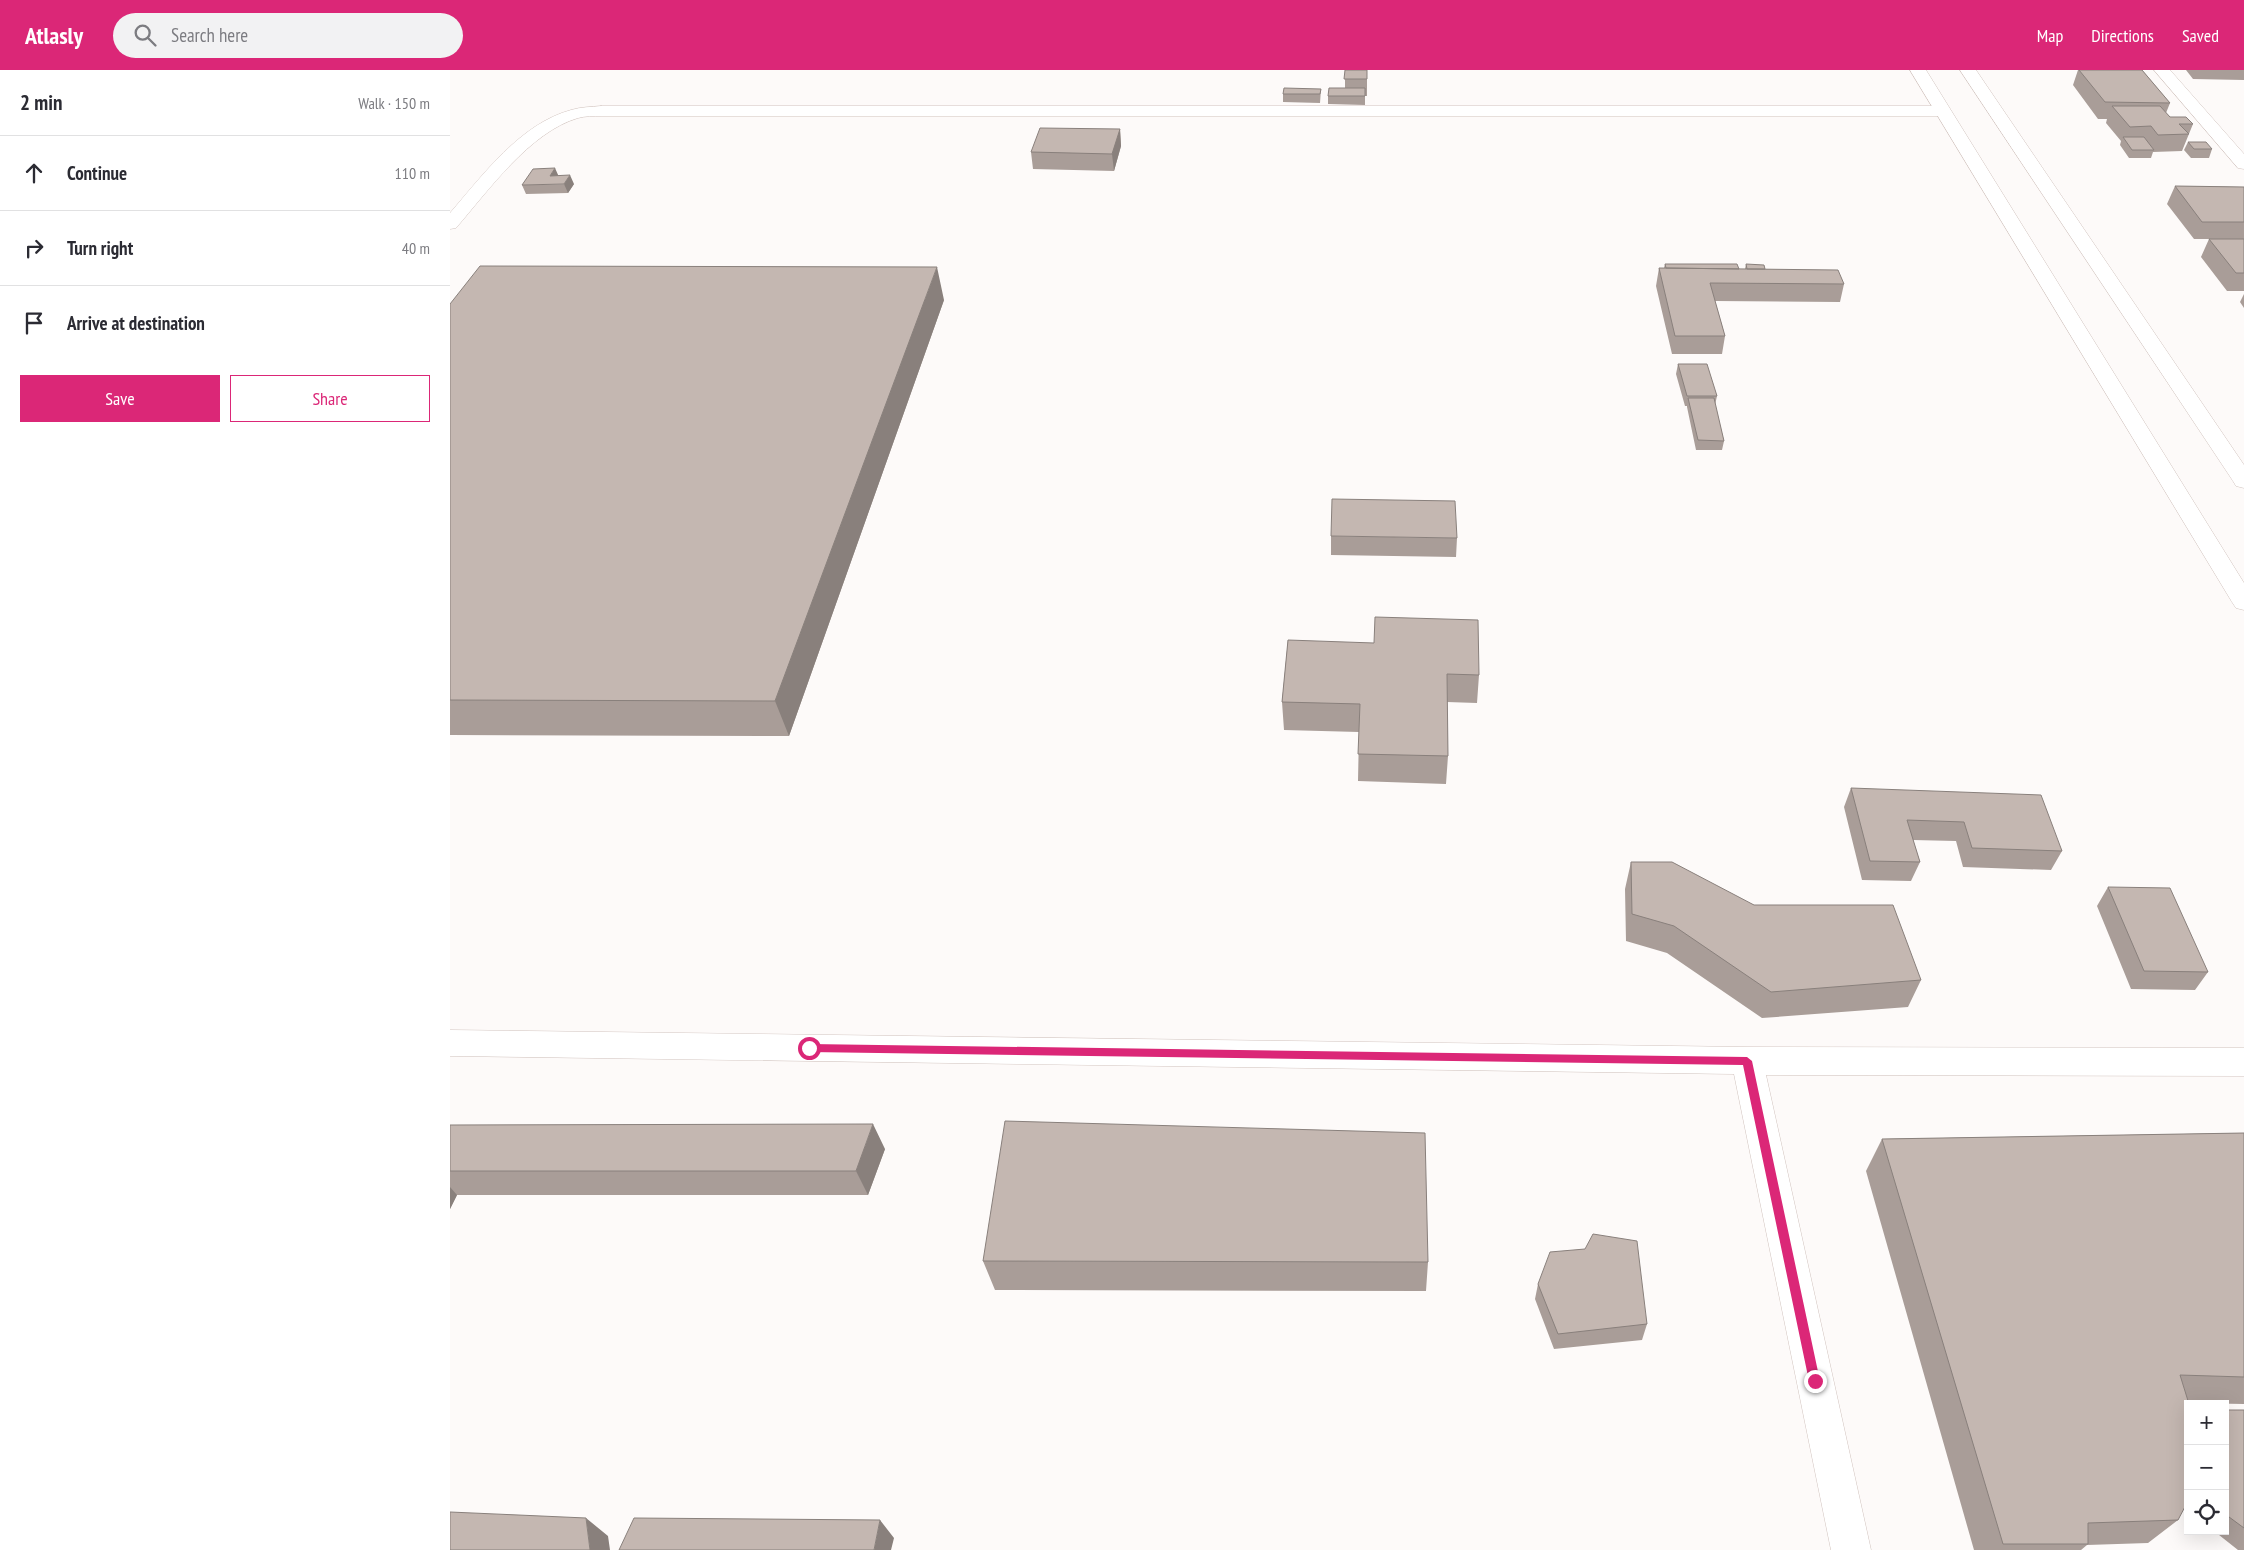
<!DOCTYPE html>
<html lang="en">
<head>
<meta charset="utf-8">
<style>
	body { margin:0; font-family:"PT Sans Narrow",sans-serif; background:#f2f2f3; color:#2b2b33 }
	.controls { position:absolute; right:15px; bottom:15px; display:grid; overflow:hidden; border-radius:0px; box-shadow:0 5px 20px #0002 }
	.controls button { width:45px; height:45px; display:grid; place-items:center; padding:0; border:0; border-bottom:1px solid #e1e1e2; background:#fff; color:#2b2b33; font:25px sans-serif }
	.stop { position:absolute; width:15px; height:15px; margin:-11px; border:4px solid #db2777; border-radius:50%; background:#fff }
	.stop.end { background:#db2777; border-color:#fff; box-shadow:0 1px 5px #0008 }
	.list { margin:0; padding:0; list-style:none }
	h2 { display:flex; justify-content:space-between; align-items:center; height:65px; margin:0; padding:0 20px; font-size:21px }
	h2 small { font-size:16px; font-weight:400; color:#7c7c81 }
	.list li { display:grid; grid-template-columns:32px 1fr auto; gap:15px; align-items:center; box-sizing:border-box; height:75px; padding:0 20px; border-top:1px solid #e1e1e2 }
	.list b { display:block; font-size:19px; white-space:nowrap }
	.list em { font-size:16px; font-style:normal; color:#7c7c81 }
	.actions { display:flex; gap:10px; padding:15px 20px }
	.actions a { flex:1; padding:11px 0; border:1px solid #db2777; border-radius:0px; text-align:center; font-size:18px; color:#db2777 }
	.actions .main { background:#db2777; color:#fff }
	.icon { flex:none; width:28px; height:28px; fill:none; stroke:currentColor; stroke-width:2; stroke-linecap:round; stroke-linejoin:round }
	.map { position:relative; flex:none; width:1794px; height:1480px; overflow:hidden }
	header { display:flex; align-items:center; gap:30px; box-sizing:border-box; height:70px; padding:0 25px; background:#db2777; color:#fff }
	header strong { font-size:24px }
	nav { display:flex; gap:28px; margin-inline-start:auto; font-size:18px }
	.search { width:350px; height:45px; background:#f2f2f3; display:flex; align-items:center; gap:12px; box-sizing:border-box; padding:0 18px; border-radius:28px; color:#7c7c81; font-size:19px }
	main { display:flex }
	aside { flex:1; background:#fff }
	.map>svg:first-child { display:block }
</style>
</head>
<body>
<header>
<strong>Atlasly</strong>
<div class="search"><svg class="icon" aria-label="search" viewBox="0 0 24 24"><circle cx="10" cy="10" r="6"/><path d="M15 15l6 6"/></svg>Search here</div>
<nav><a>Map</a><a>Directions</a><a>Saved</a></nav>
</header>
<main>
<aside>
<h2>2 min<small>Walk · 150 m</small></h2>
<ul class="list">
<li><svg class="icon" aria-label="ahead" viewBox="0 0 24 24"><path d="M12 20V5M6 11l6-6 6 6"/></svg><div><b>Continue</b></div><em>110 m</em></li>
<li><svg class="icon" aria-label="right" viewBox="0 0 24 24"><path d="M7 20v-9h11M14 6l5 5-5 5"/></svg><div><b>Turn right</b></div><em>40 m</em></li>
<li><svg class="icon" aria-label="arrive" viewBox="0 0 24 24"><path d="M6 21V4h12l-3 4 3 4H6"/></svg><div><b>Arrive at destination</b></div></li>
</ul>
<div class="actions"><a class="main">Save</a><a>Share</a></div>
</aside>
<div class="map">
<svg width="1794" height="1480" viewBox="0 0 1794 1480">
	<rect width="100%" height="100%" fill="#fdfaf9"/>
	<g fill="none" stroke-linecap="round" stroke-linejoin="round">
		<g stroke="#d1c3be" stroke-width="1">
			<path id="street" d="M1704 0H1720L1794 84V99L1788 98Z
				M151 36H1493L1501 41 1493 46H151C144 46 135 46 128 48 80 62 38 121 6 158L0 159V143C33 105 70 54 121 40 131 37 141 37 151 36Z
				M0 960 1297 977 1794 978V1006L1316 1005 1421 1480H1381L1284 1004 0 986Z"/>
		</g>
		<g stroke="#d1c3be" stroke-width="1">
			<path id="secondary" d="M1460 0H1476L1794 513V540L1786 538 1782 532Z
				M1510 0H1526L1794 395V418L1786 416 1783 411Z"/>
		</g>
		<use href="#street" fill="#fff" fill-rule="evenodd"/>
		<use href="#secondary" fill="#fff" fill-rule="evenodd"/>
	</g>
	<path fill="#a99d98" d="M895 0H917V26H915V35L878 34V26L895 18Z
		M1628 0H1692L1720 33 1716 43 1720 47 1743 54 1732 81 1703 82 1701 88H1679L1670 75 1671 71 1656 53 1657 49H1648L1623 15Z
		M1736 0H1794V10L1743 9Z
		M871 19 870 33 833 32V24Z
		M670 59 671 76 664 101 583 99 581 82Z
		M1738 72 1762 79 1759 88H1741L1734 80Z
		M124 114 118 123 76 124 72 115Z
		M1725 116 1794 117V221H1777L1751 187 1759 169H1744L1717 134Z
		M1215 194 1289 199H1295L1296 194 1315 199 1394 214 1390 232 1265 231 1275 266 1272 284H1222L1206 216 1209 198H1214Z
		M1794 224V238L1790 232Z
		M494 230 339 666 0 665V234Z
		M1228 294 1267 326 1265 335 1274 371 1272 380H1246L1237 337V336H1235L1226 304Z
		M881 466 1007 468 1006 487 881 485Z
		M838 570 1029 605 1027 633 997 632 998 686 996 714 908 711 909 662 834 660 832 632Z
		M1401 718 1612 781 1601 800 1513 797 1506 771 1463 770 1470 792 1461 811 1412 810 1394 737Z
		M1181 792 1304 835 1471 910 1458 937 1312 948 1217 883 1176 871 1175 819Z
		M1658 817 1758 902 1745 920 1681 919 1647 836Z
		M0 1055 435 1079 418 1125H7L0 1139Z
		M1794 1063V1334L1739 1333 1728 1450 1698 1473 1637 1475 1631 1480H1524L1416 1101 1432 1069Z
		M1135 1179 1197 1254 1192 1270 1104 1279 1085 1229 1088 1214Z
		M533 1191 978 1192 976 1221 545 1220Z
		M1775 1340H1794V1480H1788L1764 1461H1775Z"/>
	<path fill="#89807c" d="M670 59 671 76 664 101 662 84Z
		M105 98 109 107 100 106Z
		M120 105 124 114 118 123 114 114Z
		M487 197 494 230 339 666 325 631Z
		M423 1054 435 1079 418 1125 406 1101Z
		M0 1117 7 1125 0 1139Z
		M136 1448 158 1466 160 1480H140Z
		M430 1450 444 1468 441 1480H424Z"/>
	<path fill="#c4b7b1" stroke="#89807c" d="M895 0H917V9H894Z
		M1629 0H1692L1720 33 1655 32Z
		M834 18 871 19 870 24H833Z
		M879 18H915V26H878Z
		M1662 36H1710L1720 47H1736L1743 54H1729L1739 64 1708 65 1701 56 1680 57Z
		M590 58 670 59 662 84 581 82Z
		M1673 67H1694L1704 80H1682Z
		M1738 72H1756L1762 79H1744Z
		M105 98 100 106 120 105 114 114 72 115 83 99Z
		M1725 116 1794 117V152H1752Z
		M1759 169H1794V203H1786Z
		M1215 194H1287L1289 199 1216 198Z
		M1296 194 1314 195 1315 199H1297Z
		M30 196 487 197 325 631 0 630V234Z
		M1209 198 1388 200 1394 214 1260 213 1275 266H1225Z
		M1228 294H1257L1267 326H1237Z
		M1238 328H1264L1274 371 1248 370Z
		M882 429 1005 431 1007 468 881 466Z
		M925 547 1028 550 1029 605 997 604 998 686 908 684 910 634 832 632 838 570 924 573Z
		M1401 718 1591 725 1612 781 1522 778 1514 752 1457 750 1470 792 1420 791Z
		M1181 792H1222L1304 835H1443L1471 910 1321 922 1224 856 1182 844Z
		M1658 817 1720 818 1758 902 1694 901Z
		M555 1051 975 1063 978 1192 533 1191Z
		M423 1054 406 1101H0V1055Z
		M1794 1063V1307L1730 1305 1739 1334H1738V1431L1728 1450 1638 1453V1474H1553L1432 1069Z
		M1143 1164 1187 1171 1197 1254 1108 1264 1088 1214 1100 1182 1135 1179Z
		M1775 1340H1794V1458L1775 1444Z
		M0 1442 136 1448 140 1480H0Z
		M184 1448 430 1450 424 1480H169Z"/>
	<path fill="#db2777" d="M359 974 1297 987 1302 991 1370 1311 1365 1316 1359 1311 1293 995 359 982 355 978Z"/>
</svg>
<div class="controls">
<button>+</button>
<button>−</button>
<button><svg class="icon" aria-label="locate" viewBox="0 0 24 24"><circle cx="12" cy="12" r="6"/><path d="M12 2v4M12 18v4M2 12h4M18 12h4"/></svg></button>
</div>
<div class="stop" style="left:359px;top:978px"></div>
<div class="stop end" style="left:1365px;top:1311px"></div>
</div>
</main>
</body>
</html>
